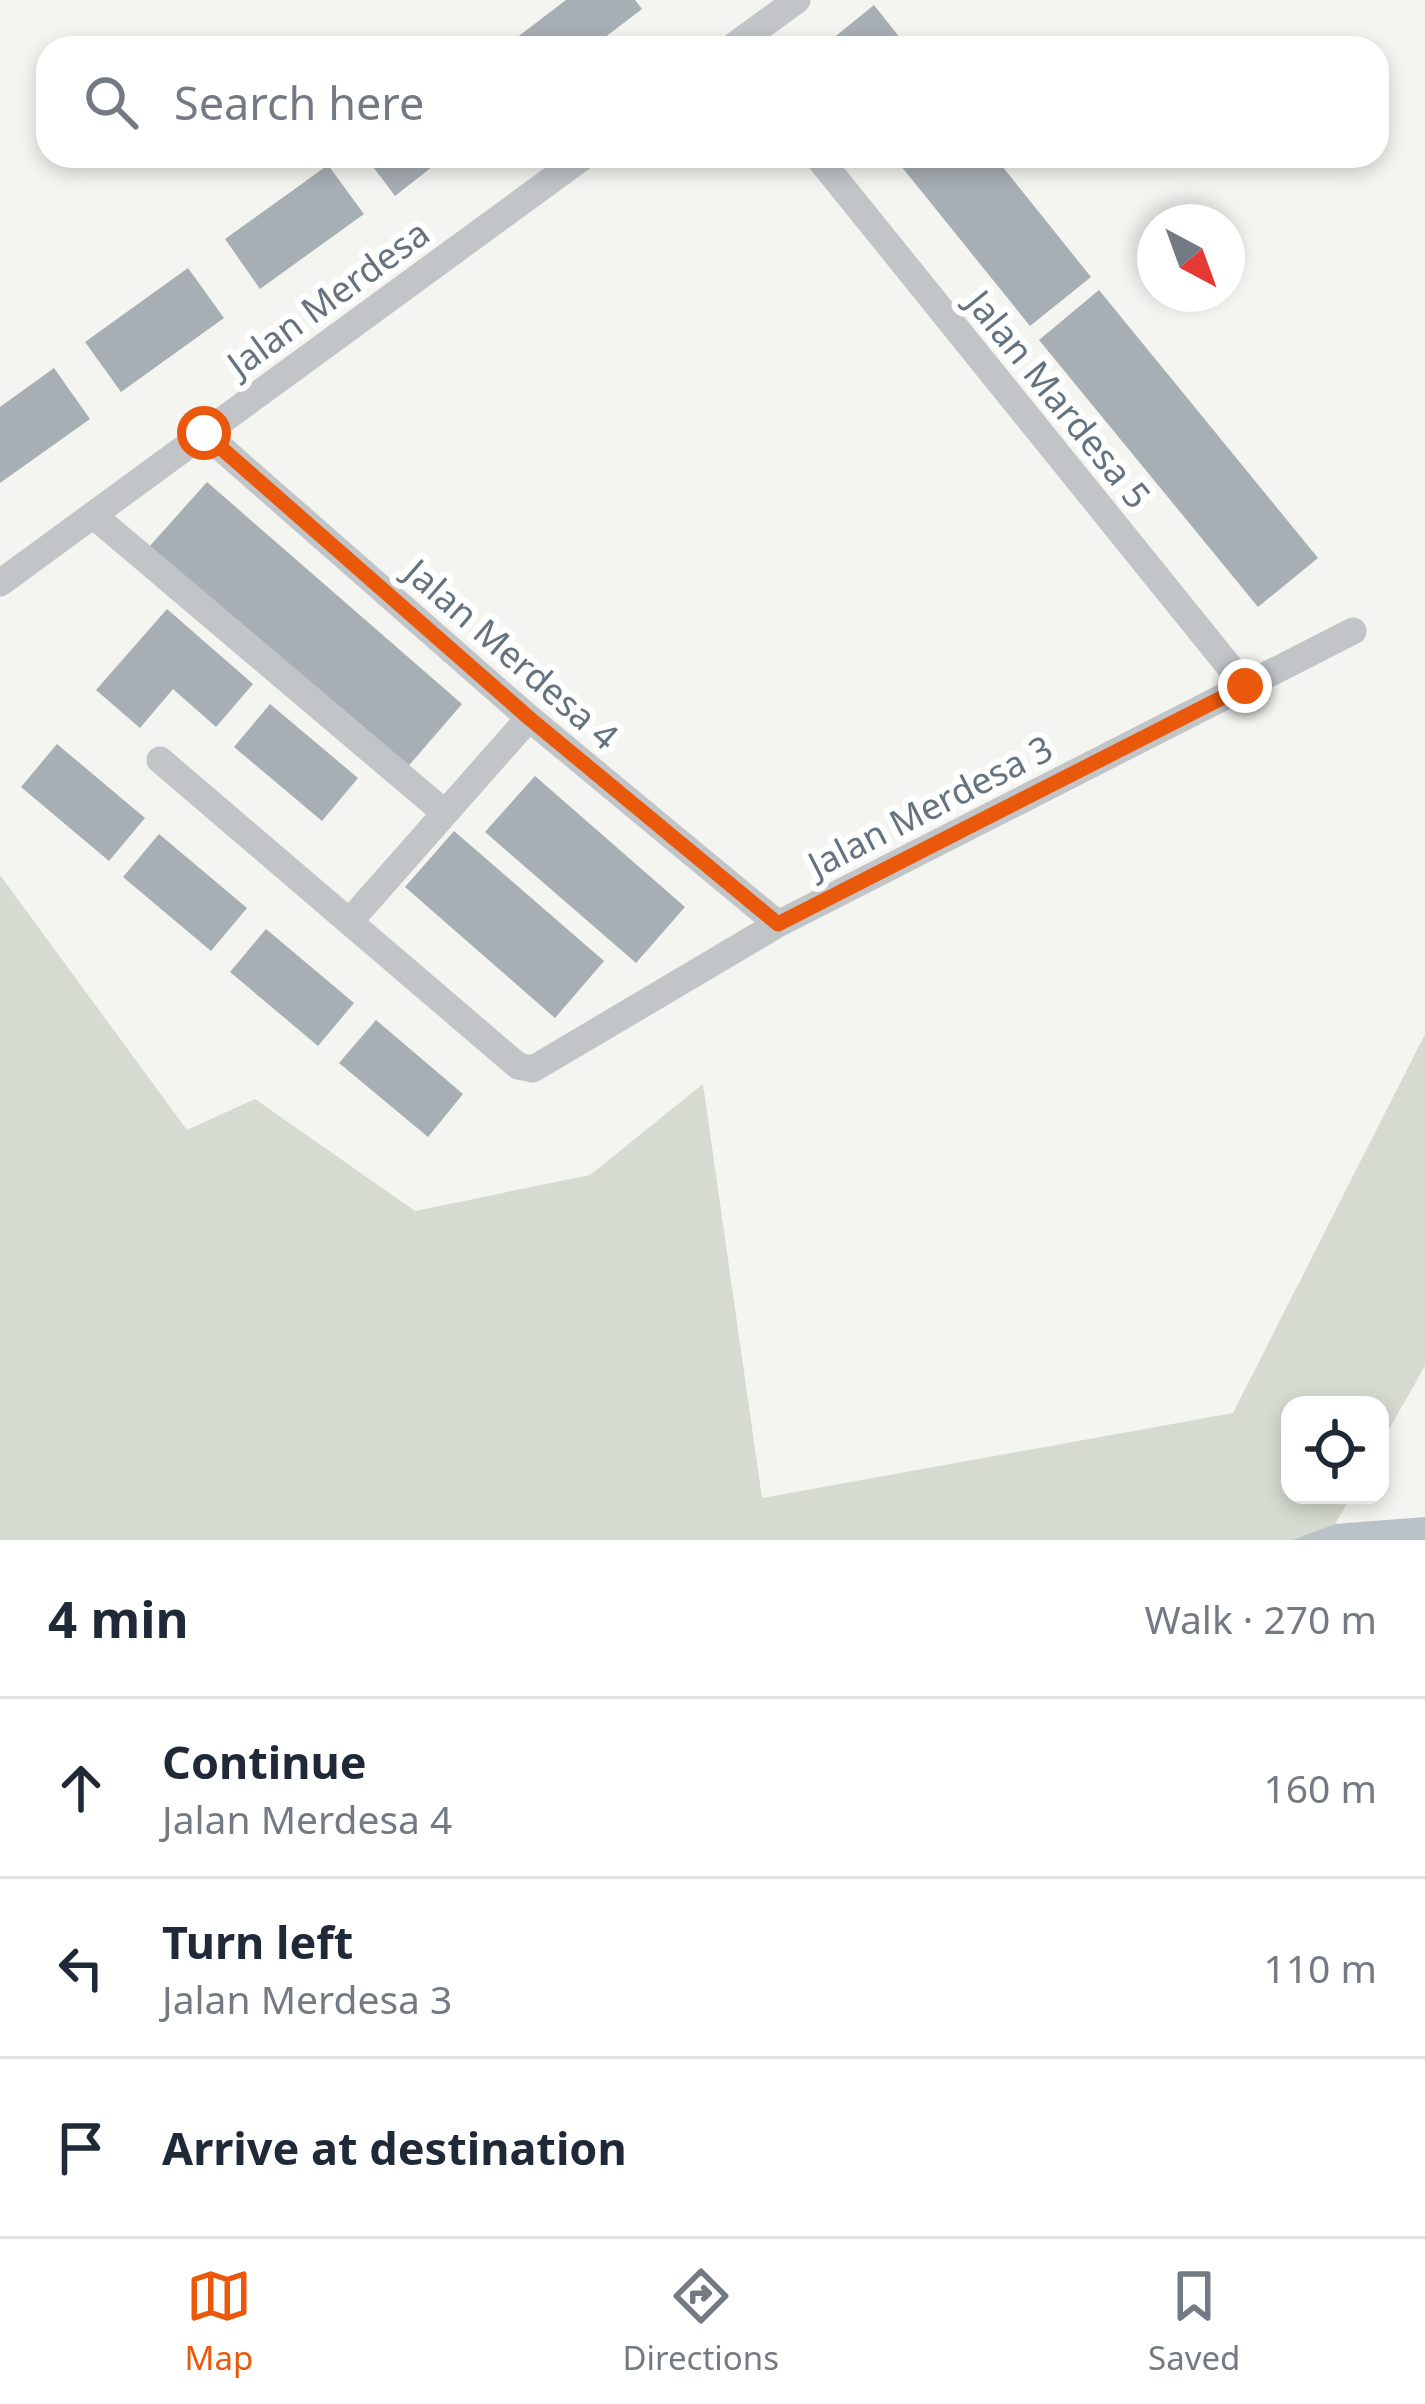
<!DOCTYPE html>
<html lang="en">
<head>
<meta charset="utf-8">
<style>
	body { margin:0; font-family:"Noto Sans",sans-serif; background:#f6f6f7; color:#1f2937 }
	.controls { position:absolute; right:36px; bottom:36px; display:grid; overflow:hidden; border-radius:24px; box-shadow:0 6px 18px #0003 }
	.controls button { width:108px; height:108px; display:grid; place-items:center; padding:0; border:0; border-bottom:3px solid #e0e1e3; background:#fff; color:#1f2937; font:60px sans-serif }
	.compass { position:absolute; left:1137px; top:204px; width:108px; height:108px; border-radius:50%; background:#fff; box-shadow:0 6px 18px #0003; rotate:139deg }
	.stop { position:absolute; width:36px; height:36px; margin:-27px; border:9px solid #ea580c; border-radius:50%; background:#fff }
	.stop.end { background:#ea580c; border-color:#fff; box-shadow:0 3px 12px #0008 }
	.list { margin:0; padding:0; list-style:none }
	h2 { display:flex; justify-content:space-between; align-items:center; height:156px; margin:0; padding:0 48px; font-size:51px }
	h2 small { font-size:39px; font-weight:400; color:#747a83 }
	.list li { display:grid; grid-template-columns:78px 1fr auto; gap:36px; align-items:center; box-sizing:border-box; height:180px; padding:0 48px; border-top:3px solid #e0e1e3 }
	.list b { display:block; font-size:45px; white-space:nowrap }
	.list p { margin:0; font-size:39px; white-space:nowrap; color:#747a83 }
	.list em { font-size:39px; font-style:normal; color:#747a83 }
	.icon { flex:none; width:66px; height:66px; fill:none; stroke:currentColor; stroke-width:2; stroke-linecap:round; stroke-linejoin:round }
	.map { position:relative; flex:none; width:1425px; height:1540px; overflow:hidden }
	.search { position:absolute; background:#fff; box-shadow:0 6px 18px #0003; left:36px; right:36px; top:36px; height:132px; display:flex; align-items:center; gap:30px; box-sizing:border-box; padding:0 42px; border-radius:36px; color:#747a83; font-size:45px }
	.sheet { height:696px; background:#fff }
	nav { display:flex; justify-content:space-around; align-items:center; box-sizing:border-box; height:168px; border-top:3px solid #e0e1e3; background:#fff; font-size:33px; color:#747a83 }
	nav a { display:grid; justify-items:center; gap:6px }
	nav .on { color:#ea580c }
	.map>svg:first-child { display:block }
</style>
</head>
<body>
<div class="map">
<svg width="1425" height="1540" viewBox="0 0 1425 1540">
	<rect width="100%" height="100%" fill="#f4f4f0"/>
	<path fill="#d5dbd1" d="M0 875 187 1130 255 1099 415 1211 590 1175 703 1084 762 1498 1233 1413 1425 1034V1366L1380 1445V1405H1290V1495H1352L1335 1524 1292 1540H0Z"/>
	<path fill="#b9c3c7" d="M1425 1517V1540H1292L1335 1524Z"/>
	<path fill="#a8afb4" d="M566 0H635L642 9 591 48H503Z
		M874 5 908 48H821Z
		M365 156H446L395 196Z
		M893 156H994L1091 277 1030 326Z
		M328 165 364 214 260 289 225 239Z
		M188 268 224 318 121 392 85 342Z
		M1099 290 1318 558 1258 607 1039 340Z
		M54 368 90 419 0 483V407Z
		M207 482 462 704 405 770 149 547Z
		M167 609 253 684 216 727 173 689 140 728 96 690Z
		M270 704 358 778 322 821 234 747Z
		M57 744 145 818 109 861 21 787Z
		M535 776 685 907 636 963 485 832Z
		M454 831 604 961 555 1018 405 887Z
		M159 834 247 908 211 951 123 877Z
		M266 929 354 1003 318 1046 230 972Z
		M376 1020 463 1094 428 1137 339 1063Z"/>
	<g fill="none" stroke-linecap="round" stroke-linejoin="round">
		<path stroke="#c2c5c8" stroke-width="27" d="M731 48 797 0
			M817 156 1245 686
			M204 433 529 718 778 924
			M93 515 445 813
			M0 583 584 156
			M160 760 518 1066 533 1069 778 924 1353 631
			M350 921 529 718"/>
	</g>
	<g fill="none" stroke-linecap="round" stroke-linejoin="round">
		<path stroke="#ea580c" stroke-width="15" d="M204 433 529 718 778 924 1245 686"/>
	</g>
	<g text-anchor="middle" dominant-baseline="central" stroke-width="12" stroke-linejoin="round" paint-order="stroke">
		<g font-size="36" fill="#647380" stroke="#fff">
			<text transform="translate(328 298) rotate(-36)">Jalan Merdesa</text>
			<text transform="translate(1059 399) rotate(51)">Jalan Mardesa 5</text>
			<text transform="translate(512 654) rotate(41)">Jalan Merdesa 4</text>
			<text transform="translate(930 806) rotate(-27)">Jalan Merdesa 3</text>
		</g>
	</g>
</svg>
<div class="controls">
<button><svg class="icon" aria-label="locate" viewBox="0 0 24 24"><circle cx="12" cy="12" r="6"/><path d="M12 2v4M12 18v4M2 12h4M18 12h4"/></svg></button>
</div>
<svg class="compass" viewBox="-18 -18 36 36"><path d="M0-13l5 13h-10z" fill="#e53935"/><path d="M0 13l5-13h-10z" fill="#747a83"/></svg>
<div class="stop" style="left:204px;top:433px"></div>
<div class="stop end" style="left:1245px;top:686px"></div>
<div class="search"><svg class="icon" aria-label="search" viewBox="0 0 24 24"><circle cx="10" cy="10" r="6"/><path d="M15 15l6 6"/></svg>Search here</div>
</div>
<section class="sheet">
<h2>4 min<small>Walk · 270 m</small></h2>
<ul class="list">
<li><svg class="icon" aria-label="ahead" viewBox="0 0 24 24"><path d="M12 20V5M6 11l6-6 6 6"/></svg><div><b>Continue</b><p>Jalan Merdesa 4</p></div><em>160 m</em></li>
<li><svg class="icon" aria-label="left" viewBox="0 0 24 24"><path d="M17 20v-9H6M10 6l-5 5 5 5"/></svg><div><b>Turn left</b><p>Jalan Merdesa 3</p></div><em>110 m</em></li>
<li><svg class="icon" aria-label="arrive" viewBox="0 0 24 24"><path d="M6 21V4h12l-3 4 3 4H6"/></svg><div><b>Arrive at destination</b></div></li>
</ul>
</section>
<nav>
<a class="on"><svg class="icon" aria-label="map" viewBox="0 0 24 24"><path d="M3 6l6-2 6 2 6-2v14l-6 2-6-2-6 2zM9 4v14M15 6v14"/></svg>Map</a>
<a><svg class="icon" aria-label="directions" viewBox="0 0 24 24"><path d="M12 3l9 9-9 9-9-9zM9 14v-3h6M13 9l2 2-2 2"/></svg>Directions</a>
<a><svg class="icon" aria-label="saved" viewBox="0 0 24 24"><path d="M7 4h10v16l-5-4-5 4z"/></svg>Saved</a>
</nav>
</body>
</html>
